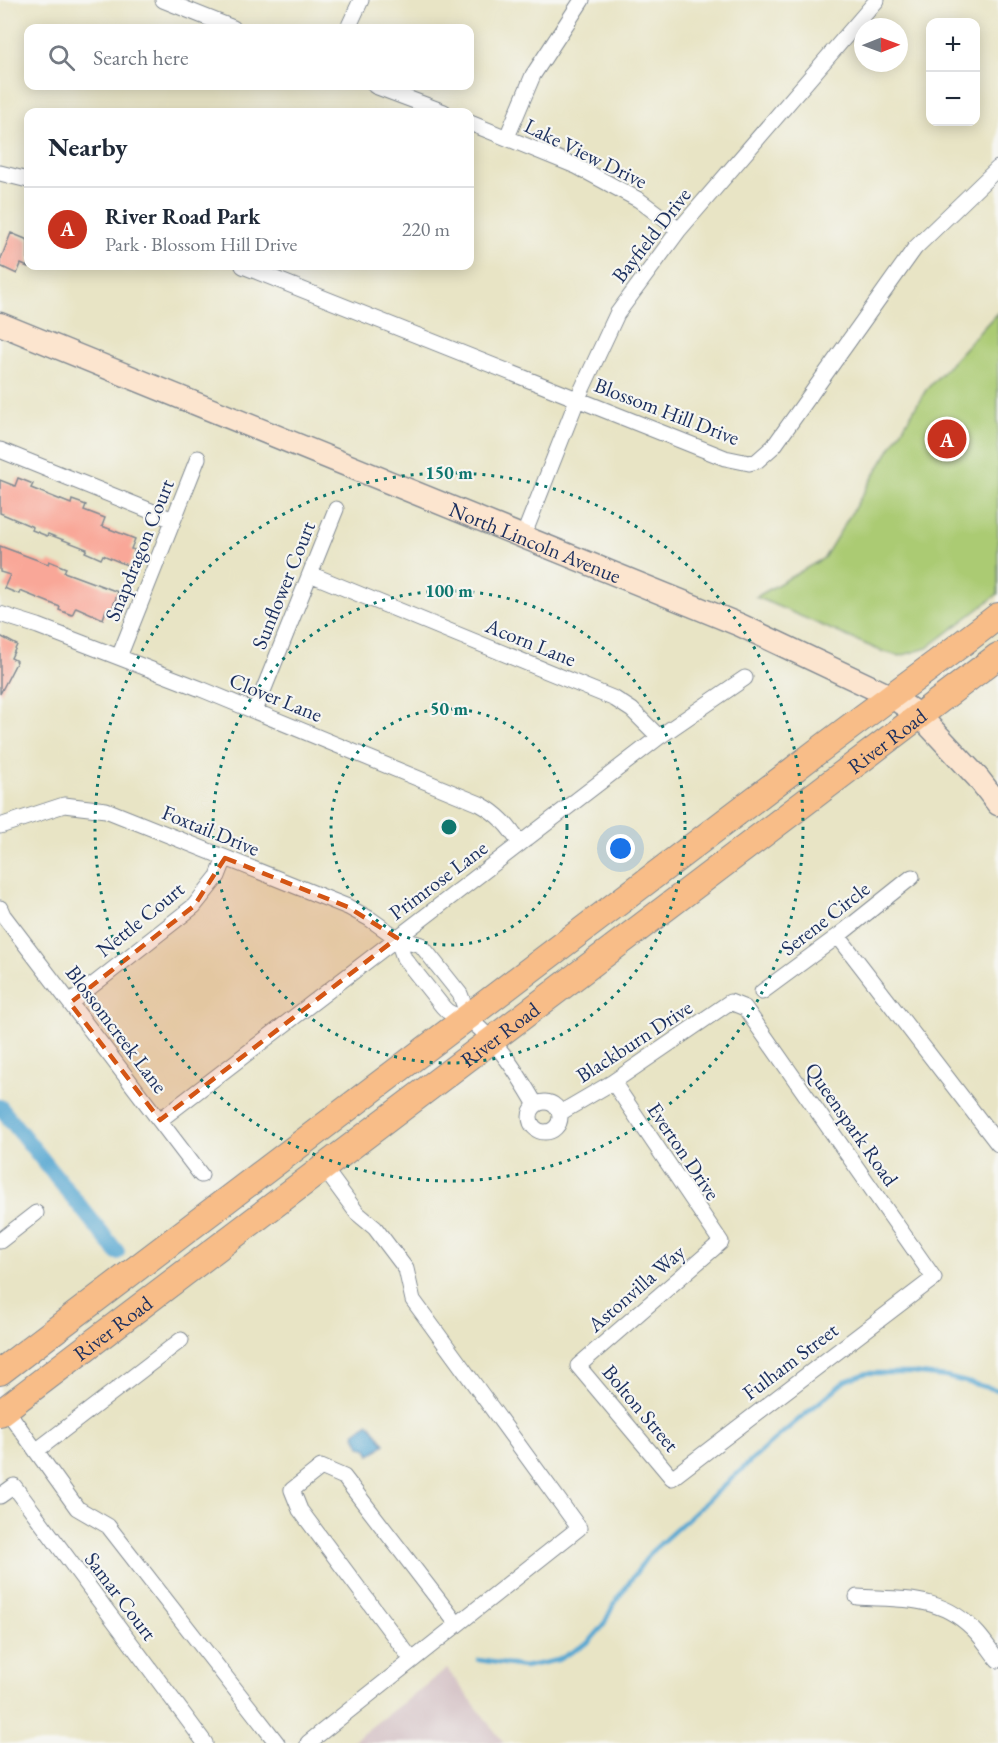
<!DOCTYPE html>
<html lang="en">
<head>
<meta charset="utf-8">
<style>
	body { margin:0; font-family:"EB Garamond",serif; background:#f2f2f3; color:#1f2937 }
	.controls { position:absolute; right:18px; top:18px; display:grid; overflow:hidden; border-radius:12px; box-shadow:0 3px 15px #0003 }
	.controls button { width:54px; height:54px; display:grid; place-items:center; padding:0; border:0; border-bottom:2px solid #e0e1e3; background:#fff; color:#1f2937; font:30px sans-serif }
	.compass { position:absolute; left:854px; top:18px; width:54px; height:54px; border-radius:50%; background:#fff; box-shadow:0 3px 15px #0003; rotate:89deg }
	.you { position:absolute; left:621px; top:849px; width:21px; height:21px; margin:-15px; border:4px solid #fff; border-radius:50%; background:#1a73e8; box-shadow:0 0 0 9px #1a73e833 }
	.badge { display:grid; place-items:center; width:39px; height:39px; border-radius:50%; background:#c8321e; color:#fff; font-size:20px; font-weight:700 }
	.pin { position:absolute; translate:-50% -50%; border:3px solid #fff; box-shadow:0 2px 6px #0006 }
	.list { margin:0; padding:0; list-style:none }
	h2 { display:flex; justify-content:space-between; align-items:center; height:78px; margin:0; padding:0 24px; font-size:26px }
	h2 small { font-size:20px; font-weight:400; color:#747a83 }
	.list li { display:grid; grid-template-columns:39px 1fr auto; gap:18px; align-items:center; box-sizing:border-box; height:84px; padding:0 24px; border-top:2px solid #e0e1e3 }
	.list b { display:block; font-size:22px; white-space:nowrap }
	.list p { margin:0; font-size:20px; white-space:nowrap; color:#747a83 }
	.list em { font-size:20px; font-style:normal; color:#747a83 }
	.icon { flex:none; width:33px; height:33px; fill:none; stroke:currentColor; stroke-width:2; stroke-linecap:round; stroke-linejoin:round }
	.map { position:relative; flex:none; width:998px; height:1743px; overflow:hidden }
	.search { position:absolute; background:#fff; box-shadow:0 3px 15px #0003; left:24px; top:24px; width:450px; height:66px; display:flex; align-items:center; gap:15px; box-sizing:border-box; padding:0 21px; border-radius:12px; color:#747a83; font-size:22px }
	.panel { position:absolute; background:#fff; box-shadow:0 3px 15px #0003; left:24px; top:108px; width:450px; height:162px; border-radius:12px }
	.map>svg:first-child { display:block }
</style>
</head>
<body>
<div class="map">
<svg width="998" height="1743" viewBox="0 0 998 1743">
	<rect width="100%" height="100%" fill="#f6f6f2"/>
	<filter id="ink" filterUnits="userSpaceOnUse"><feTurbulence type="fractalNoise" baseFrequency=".0167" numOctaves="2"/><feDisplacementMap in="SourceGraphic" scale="12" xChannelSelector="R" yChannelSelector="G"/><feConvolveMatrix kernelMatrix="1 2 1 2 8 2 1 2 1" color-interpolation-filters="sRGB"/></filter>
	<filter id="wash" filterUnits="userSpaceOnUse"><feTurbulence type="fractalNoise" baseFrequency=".008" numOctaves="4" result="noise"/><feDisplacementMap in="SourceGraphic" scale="24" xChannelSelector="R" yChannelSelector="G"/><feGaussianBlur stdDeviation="1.35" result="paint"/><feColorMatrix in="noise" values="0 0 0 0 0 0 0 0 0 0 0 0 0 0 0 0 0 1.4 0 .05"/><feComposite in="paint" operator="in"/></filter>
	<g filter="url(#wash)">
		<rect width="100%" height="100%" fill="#e8e4c5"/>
		<path fill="#d2bec2" d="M447 1669 504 1743H350Z"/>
		<path fill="#abcb73" stroke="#637d68" stroke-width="1.5" d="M998 312V594L927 648 900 656 881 651 756 597 824 558 926 390Z"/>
		<path fill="#57a7d1" stroke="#396b98" stroke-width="1.5" d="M369 1423 385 1444 370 1455 367 1449 360 1446 354 1433Z"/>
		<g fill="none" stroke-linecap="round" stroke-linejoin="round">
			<path stroke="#57a7d1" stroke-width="4.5" d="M479 1660 524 1667 558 1660 589 1642 603 1626 614 1604 650 1553 774 1440 845 1381 867 1373H913L946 1377 998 1390"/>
			<path stroke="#57a7d1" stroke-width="16" d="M0 1107 117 1252"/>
		</g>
		<g id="blocks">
			<path fill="#f9a798" d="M11 233 28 240V267L21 264 17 274 0 266V261Z
				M18 478 33 484 31 488 71 504 72 500 86 505 84 510 105 518 102 526 135 539 131 549 135 550 129 566 103 555 101 559 85 552 87 549 48 534 47 536 32 530 33 527 0 513V480L15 486Z
				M0 546 48 564 49 561 66 568 64 572 118 592 111 612 106 610 103 619 76 607 72 615 59 610 60 607 20 591 19 594 4 588 10 575 0 572Z
				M0 636 17 645 11 658 17 661 0 694Z"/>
		</g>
	</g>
	<g filter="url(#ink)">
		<use href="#blocks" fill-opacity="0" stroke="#828a92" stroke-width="1.5"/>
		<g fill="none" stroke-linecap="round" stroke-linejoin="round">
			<g stroke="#828a92" stroke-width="17">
				<path id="minor" d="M163 0 233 28
					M348 28 361 0
					M375 86 444 112
					M470 123 576 166 639 200 679 230
					M507 137 533 75 582 0
					M0 173 28 180
					M243 266 725 458 749 463 757 461 774 446 915 248 998 168
					M0 450 173 520
					M523 537 577 400 617 314 679 230 877 0
					M310 574 615 699 632 710 659 737
					M0 614 38 626 201 689 480 804C498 814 509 826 520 844
					M119 657 198 458
					M255 711 336 509
					M0 826 64 805 106 810 348 907 370 919 397 938 421 945 460 994 469 1018
					M0 908 3 915 201 1175
					M838 936 998 1144
					M397 938 404 958 443 1007C452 1018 461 1013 471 1021 499 1043 518 1074 536 1105
					M762 992 838 936 912 877
					M70 1003 194 906 218 876 225 858
					M530 1117a15 15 0 1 1 30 0a15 15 0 1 1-30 0Z
					M560 1113 613 1082 730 1002 745 1008 934 1278 672 1478 578 1366 721 1242 613 1082
					M160 1120 659 737 745 678
					M0 1241 36 1213
					M6 1409 77 1508 108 1526 277 1743
					M36 1451 181 1340
					M0 1496 14 1486 205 1743
					M857 1597C905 1600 943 1595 978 1634 985 1642 991 1651 998 1660
					M412 1660 300 1510 292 1490 321 1467 344 1477 457 1624
					M308 1743 579 1528 413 1300 406 1269 375 1228 357 1213 324 1168"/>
			</g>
			<g stroke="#828a92" stroke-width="25">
				<g id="secondary">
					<path id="s1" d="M0 324 740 625 892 697 920 716 978 778 998 804"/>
				</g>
			</g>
			<g stroke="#828a92" stroke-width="28">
				<g id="primary">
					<path d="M0 1372C264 1172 528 972 792 771 860 718 930 669 998 616"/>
					<path id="s2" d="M0 1413 998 656"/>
				</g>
			</g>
			<use href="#minor" stroke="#fff" stroke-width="15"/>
			<use href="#secondary" stroke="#fce5cf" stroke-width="22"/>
			<use href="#primary" stroke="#f8bd88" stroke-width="26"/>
		</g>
	</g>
	<path fill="#d45514" fill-opacity="0.2" stroke="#d45514" stroke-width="4.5" stroke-dasharray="12 8" stroke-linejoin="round" d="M225 858 348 907 397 938 160 1120 70 1003 194 906Z"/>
	<g fill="none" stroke="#0f766e" stroke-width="3" stroke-dasharray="3 6">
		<circle cx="449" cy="827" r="118"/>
		<circle cx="449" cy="827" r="236"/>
		<circle cx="449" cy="827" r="354"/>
	</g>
	<g text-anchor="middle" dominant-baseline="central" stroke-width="4.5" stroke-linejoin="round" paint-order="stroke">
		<g font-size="21" fill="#1b2f5e" stroke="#f6f6f2">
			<text transform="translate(586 153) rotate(26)">Lake View Drive</text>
			<text transform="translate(651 235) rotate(-52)">Bayfield Drive</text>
			<text transform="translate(667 411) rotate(21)">Blossom Hill Drive</text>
			<text stroke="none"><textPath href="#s1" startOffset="578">North Lincoln Avenue</textPath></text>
			<text transform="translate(139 550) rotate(-68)">Snapdragon Court</text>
			<text transform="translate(283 585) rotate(-68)">Sunflower Court</text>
			<text transform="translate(531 642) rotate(22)">Acorn Lane</text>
			<text transform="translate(276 697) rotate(22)">Clover Lane</text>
			<text stroke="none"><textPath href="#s2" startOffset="1113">River Road</textPath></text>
			<text transform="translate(211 830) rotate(22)">Foxtail Drive</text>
			<text transform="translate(438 880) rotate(-37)">Primrose Lane</text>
			<text transform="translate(825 918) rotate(-38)">Serene Circle</text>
			<text transform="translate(140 919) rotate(-39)">Nettle Court</text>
			<text transform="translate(117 1029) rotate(53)">Blossomcreek Lane</text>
			<text stroke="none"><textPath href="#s2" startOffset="627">River Road</textPath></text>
			<text transform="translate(634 1041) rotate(-33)">Blackburn Drive</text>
			<text transform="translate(852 1124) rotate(55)">Queenspark Road</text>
			<text transform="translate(684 1151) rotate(56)">Everton Drive</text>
			<text transform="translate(636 1288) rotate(-41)">Astonvilla Way</text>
			<text stroke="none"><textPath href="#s2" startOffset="141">River Road</textPath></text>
			<text transform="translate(790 1361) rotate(-37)">Fulham Street</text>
			<text transform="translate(641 1408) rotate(50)">Bolton Street</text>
			<text transform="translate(121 1596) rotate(53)">Samar Court</text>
		</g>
	</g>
	<circle cx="449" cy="827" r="9" fill="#0f766e" stroke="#f6f6f2" stroke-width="3"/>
	<g font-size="18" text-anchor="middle" font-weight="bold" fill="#0f766e" stroke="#f6f6f2" stroke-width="4.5" stroke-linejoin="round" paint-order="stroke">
		<text x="449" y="479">150 m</text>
		<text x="449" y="597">100 m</text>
		<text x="449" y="715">50 m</text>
	</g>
</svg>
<div class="controls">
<button>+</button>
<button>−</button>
</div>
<svg class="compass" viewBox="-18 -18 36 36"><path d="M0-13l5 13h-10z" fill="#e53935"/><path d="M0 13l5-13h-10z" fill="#747a83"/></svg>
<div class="you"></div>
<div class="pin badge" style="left:947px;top:439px">A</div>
<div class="search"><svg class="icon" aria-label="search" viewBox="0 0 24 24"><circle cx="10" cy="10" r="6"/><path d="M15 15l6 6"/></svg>Search here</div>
<section class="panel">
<h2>Nearby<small></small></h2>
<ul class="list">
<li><span class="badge">A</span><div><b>River Road Park</b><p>Park · Blossom Hill Drive</p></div><em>220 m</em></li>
</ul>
</section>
</div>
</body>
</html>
